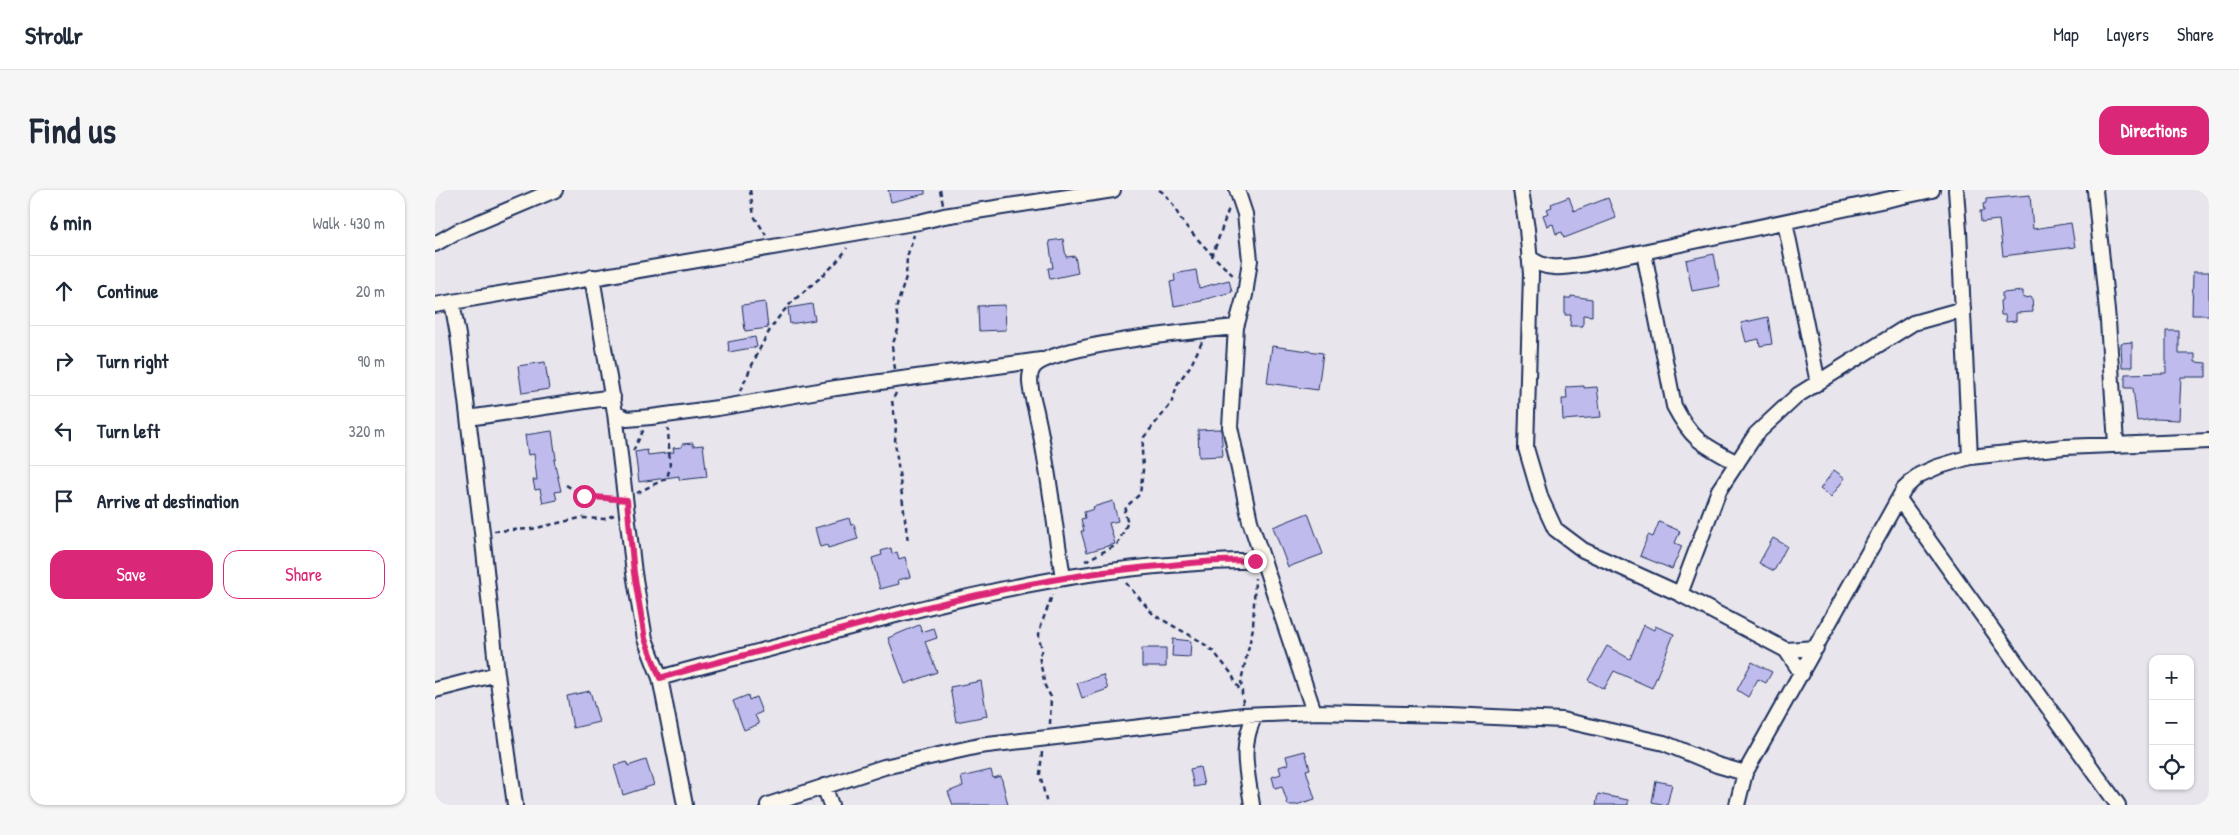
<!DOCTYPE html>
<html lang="en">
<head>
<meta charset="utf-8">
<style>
	body { margin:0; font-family:"Patrick Hand",sans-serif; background:#f6f6f7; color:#1f2937 }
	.controls { position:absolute; right:15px; bottom:15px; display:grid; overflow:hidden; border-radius:10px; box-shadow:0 1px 4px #0004 }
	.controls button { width:45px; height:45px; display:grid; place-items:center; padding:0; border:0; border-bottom:1px solid #e0e1e3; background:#fff; color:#1f2937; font:25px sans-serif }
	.stop { position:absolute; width:15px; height:15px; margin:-11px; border:4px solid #db2777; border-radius:50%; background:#fff }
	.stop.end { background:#db2777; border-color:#fff; box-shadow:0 1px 5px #0008 }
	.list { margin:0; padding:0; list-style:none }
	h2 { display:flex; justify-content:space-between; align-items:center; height:65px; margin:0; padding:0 20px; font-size:21px }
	h2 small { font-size:16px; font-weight:400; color:#747a83 }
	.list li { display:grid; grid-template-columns:32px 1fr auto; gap:15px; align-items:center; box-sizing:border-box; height:70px; padding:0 20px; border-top:1px solid #e0e1e3 }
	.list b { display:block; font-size:19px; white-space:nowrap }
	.list em { font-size:16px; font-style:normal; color:#747a83 }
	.actions { display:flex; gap:10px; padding:15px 20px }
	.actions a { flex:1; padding:11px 0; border:1px solid #db2777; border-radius:15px; text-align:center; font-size:18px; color:#db2777 }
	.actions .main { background:#db2777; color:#fff }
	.icon { flex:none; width:28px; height:28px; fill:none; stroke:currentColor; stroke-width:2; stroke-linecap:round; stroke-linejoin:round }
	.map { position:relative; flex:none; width:1774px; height:615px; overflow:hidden; border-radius:15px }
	header { display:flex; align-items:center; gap:30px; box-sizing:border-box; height:70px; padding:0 25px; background:#fff; border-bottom:1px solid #e0e1e3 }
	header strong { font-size:24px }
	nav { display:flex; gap:28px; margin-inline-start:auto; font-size:18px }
	.intro { display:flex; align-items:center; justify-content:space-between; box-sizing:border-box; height:120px; padding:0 30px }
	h1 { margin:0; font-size:35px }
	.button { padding:12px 22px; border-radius:15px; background:#db2777; color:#fff; font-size:18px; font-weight:700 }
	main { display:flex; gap:30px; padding:0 30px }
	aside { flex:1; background:#fff; border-radius:15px; box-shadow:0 1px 4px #0004 }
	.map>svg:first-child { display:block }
</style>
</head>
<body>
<header>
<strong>Strollr</strong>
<nav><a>Map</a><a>Layers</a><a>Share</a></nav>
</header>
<div class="intro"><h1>Find us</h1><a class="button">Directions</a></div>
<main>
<aside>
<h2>6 min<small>Walk · 430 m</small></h2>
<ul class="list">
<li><svg class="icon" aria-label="ahead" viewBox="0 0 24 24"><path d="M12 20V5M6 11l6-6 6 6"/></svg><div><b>Continue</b></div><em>20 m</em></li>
<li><svg class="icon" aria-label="right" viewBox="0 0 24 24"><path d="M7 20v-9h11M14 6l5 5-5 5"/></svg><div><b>Turn right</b></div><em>90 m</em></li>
<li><svg class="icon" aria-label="left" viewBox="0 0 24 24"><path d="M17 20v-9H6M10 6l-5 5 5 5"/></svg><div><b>Turn left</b></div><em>320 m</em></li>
<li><svg class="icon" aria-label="arrive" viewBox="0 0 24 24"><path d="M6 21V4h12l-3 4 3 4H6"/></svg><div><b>Arrive at destination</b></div></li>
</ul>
<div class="actions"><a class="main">Save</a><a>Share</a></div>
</aside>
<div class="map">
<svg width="1774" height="615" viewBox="0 0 1774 615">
	<rect width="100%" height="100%" fill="#e9e5ec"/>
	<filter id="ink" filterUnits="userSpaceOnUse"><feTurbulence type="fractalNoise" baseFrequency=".02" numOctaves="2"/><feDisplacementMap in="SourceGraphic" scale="10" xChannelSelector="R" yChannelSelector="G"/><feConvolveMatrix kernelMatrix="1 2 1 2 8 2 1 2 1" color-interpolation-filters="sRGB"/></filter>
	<g filter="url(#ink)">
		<path fill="#c0bbed" stroke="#1b2f5e" d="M453 0H490V4L456 12Z
			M1595 5 1598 39 1636 33 1640 57 1568 66 1564 30 1546 32 1545 21H1549L1548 14 1551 13V9Z
			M1134 7 1139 21 1173 8 1181 28 1129 48 1127 42 1121 44 1118 34 1112 36 1108 25 1114 23 1112 19 1117 17 1116 14Z
			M628 49 631 67 640 66 643 83 615 89 613 78H618L614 51Z
			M1279 64 1285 96 1257 101 1251 70Z
			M761 80 764 98 794 90 797 102 767 110V111L739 116 735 92 740 91 739 84Z
			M1758 82H1774V125H1757Z
			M1588 101V108L1597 107 1598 122 1581 123V131L1571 132 1570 125H1566L1565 111 1567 110V103Z
			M1136 106 1157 109V126L1148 125V136H1135L1136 125H1130V108H1136Z
			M330 112 333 138 310 141 307 115Z
			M377 114 380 130 355 134 353 118Z
			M570 115 571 140 544 141 543 116Z
			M1333 127 1337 154 1325 156 1324 149 1311 152 1306 133Z
			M1731 141H1744V164H1760V172L1771 173V187H1746L1744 230 1720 229 1702 231 1698 198H1690V184L1731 183Z
			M320 147 322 157 294 162 293 152Z
			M1697 152V177H1687L1686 153Z
			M837 156 888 163 883 200 832 193Z
			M110 172 114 199 87 203 83 176Z
			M1149 196V198L1162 197 1166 227 1128 230 1127 209H1132L1131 197Z
			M786 239 788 266 764 267 763 240Z
			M117 241 121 269 119 270 126 301 120 302 122 310 108 313 105 299 100 300 98 290H102L99 264 93 265 90 245Z
			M258 253V256L268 255 272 287 244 290V286L204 292 200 262 212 260 213 265 239 262 238 258 247 257V254Z
			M1399 280 1410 288 1396 307 1385 299Z
			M678 311 683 331 674 333 680 354 652 362 646 341H649L646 329 650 328 649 322 659 319 658 317Z
			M873 323 888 364 853 377 838 337Z
			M414 328 416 335 419 334 423 349 393 358 392 355 385 357 380 338Z
			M1224 332 1245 341 1240 353 1247 356 1237 379 1205 366 1213 345 1218 347Z
			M1338 348 1352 356 1339 381 1324 373Z
			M456 358 457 364 462 362 464 369 470 367 475 387 463 390 464 394 445 399 437 368 447 365 446 361Z
			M484 435 487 442 499 438 502 448 490 452 502 482 470 494 453 448Z
			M1209 435 1219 440 1220 436 1239 444 1217 498 1179 481 1169 499 1153 490 1172 456 1195 469Z
			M738 449 756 451 755 467 737 466Z
			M707 458H731V477H707Z
			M1317 472 1337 482 1331 493 1323 489 1313 507 1302 500Z
			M668 485 673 499 647 508 642 493Z
			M546 491 552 526 521 532 515 497Z
			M155 501 164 532 138 538 132 506Z
			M313 505 314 510 321 507 327 522 320 525 324 534 309 540 298 511Z
			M870 561 875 579 871 580 880 609 861 615H853L847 596 840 598 837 587 846 584 844 577 853 574 851 566Z
			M211 570 219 595 188 605 179 576 192 572 193 576Z
			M765 577 769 595 759 597 755 579Z
			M556 580 558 588 566 586 573 615H518L513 602 528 596 526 587Z
			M1221 591 1237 594 1232 615 1217 612Z
			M1163 604 1193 610V615H1161Z"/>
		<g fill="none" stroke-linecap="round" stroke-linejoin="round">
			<g stroke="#1b2f5e" stroke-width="18">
				<path id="street" d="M802 0 810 24 815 70 810 105 801 137 795 237 815 331 879 522
					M1086 0 1092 39 1096 84 1091 258 1106 309 1120 339 1148 360 1245 404
					M1521 0 1524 41 1535 267
					M1660 0 1673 131 1681 254
					M1350 32 1383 193
					M0 54 23 41 120 0
					M1209 63 1239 216C1258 252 1268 254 1302 273
					M1094 67C1111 82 1131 77 1152 74L1497 0
					M157 87 180 223 199 383 210 449 225 488 250 615
					M17 112 23 145 47 342 62 484 80 615
					M0 115 484 32 509 26 678 0
					M180 223 192 229 216 227 283 218 401 198 606 170
					M33 228 178 207
					M1464 309 1683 615
					M628 387C619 334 614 279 602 226 600 213 590 189 598 178 613 155 768 140 801 137
					M1381 458 1351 460 1245 404 1284 300 1321 244 1363 205 1478 133 1528 119
					M1351 460 1367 484
					M225 488C266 476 308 466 349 455 476 420 602 385 734 375 765 373 796 370 828 371
					M0 500 62 484
					M389 596 396 615
					M333 615 449 577 544 556 809 525 879 522 1015 525 1127 530 1229 553 1282 575 1310 583
					M817 615C812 580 804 558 820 525
					M1302 615 1310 583 1469 299 1484 285 1502 277 1535 267 1629 257 1774 251"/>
			</g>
			<path stroke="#1b2f5e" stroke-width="2.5" stroke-dasharray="5 4" stroke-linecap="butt" d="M315 0 319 26 331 45
				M505 0 508 14
				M724 0C737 7 741 24 750 35 766 53 782 71 800 87
				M777 67 794 18
				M460 179 457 156 464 137 461 119 471 87 472 67 479 45
				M305 201C318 175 328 146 347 123 367 99 396 84 412 58
				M461 203 457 211 461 234 460 252 473 352
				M198 261 209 239
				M131 295 149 306 178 310
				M202 303 232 288 235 277 233 238
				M59 341 97 339 145 328 169 329 179 325
				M650 371 682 355 693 332 689 322 692 316 705 304 708 280 707 260 709 247 736 214 743 193 756 175 767 152
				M691 393 719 425 765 451 778 461 796 483 806 503
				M808 514 806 491 818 438 820 388
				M615 534 616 507 610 496 604 466 607 461C607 456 604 451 604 445 606 430 614 418 617 404
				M607 562 605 584 612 615"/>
			<use href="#street" stroke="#fbf7ec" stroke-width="14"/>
		</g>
	</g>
	<g fill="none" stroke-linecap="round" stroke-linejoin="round" filter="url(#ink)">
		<path stroke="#db2777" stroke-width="6" d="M149 306 192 310 199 383 210 449 225 488C266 476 307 466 349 455 473 421 597 386 726 376 757 373 789 369 820 371"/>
	</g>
</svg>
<div class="controls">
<button>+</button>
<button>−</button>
<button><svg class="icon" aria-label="locate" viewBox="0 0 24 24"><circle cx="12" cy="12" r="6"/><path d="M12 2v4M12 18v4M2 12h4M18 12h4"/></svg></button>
</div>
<div class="stop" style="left:149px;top:306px"></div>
<div class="stop end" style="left:820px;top:371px"></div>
</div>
</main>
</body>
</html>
